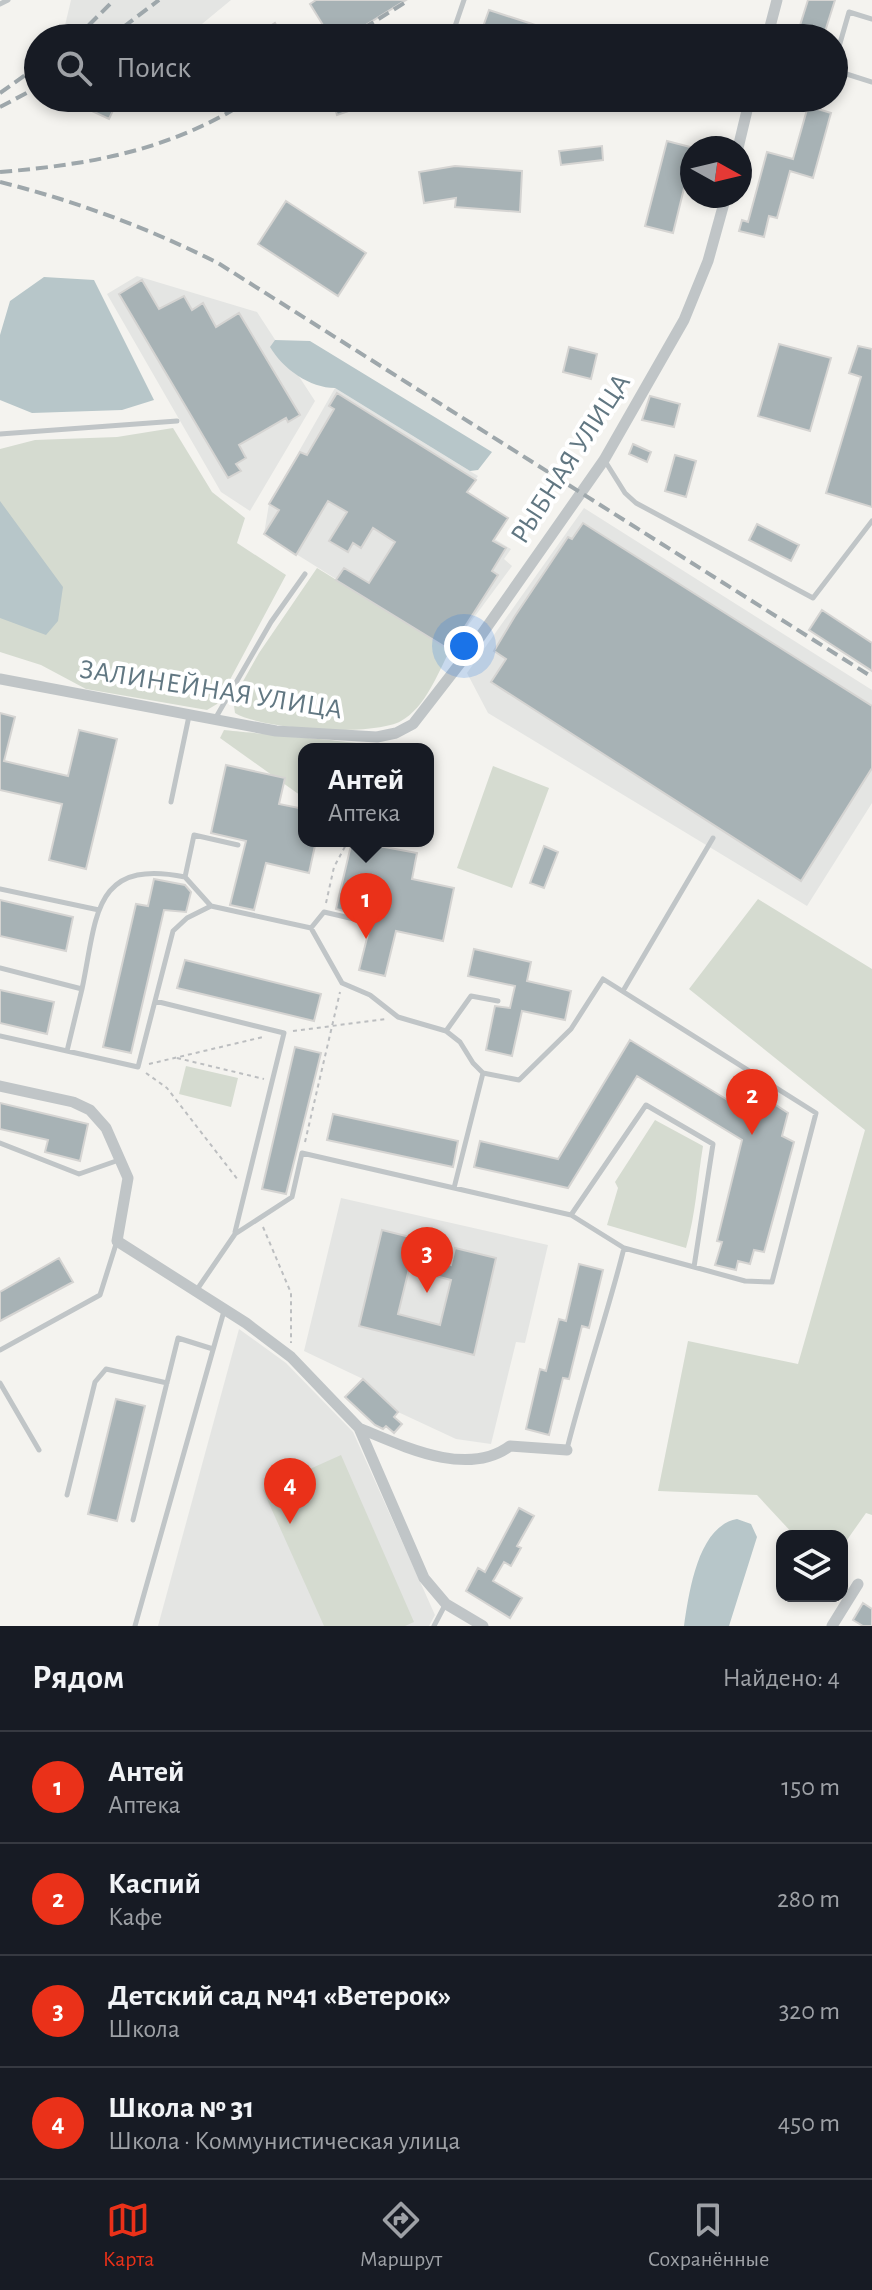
<!DOCTYPE html>
<html lang="ru">
<head>
<meta charset="utf-8">
<style>
	body { margin:0; font-family:"Alegreya Sans",sans-serif; background:#20242c; color:#f1f3f6 }
	.controls { position:absolute; right:24px; bottom:24px; display:grid; overflow:hidden; border-radius:16px; box-shadow:0 4px 12px #0003 }
	.controls button { width:72px; height:72px; display:grid; place-items:center; padding:0; border:0; border-bottom:2px solid #363941; background:#171b24; color:#f1f3f6; font:40px sans-serif }
	.compass { position:absolute; left:680px; top:136px; width:72px; height:72px; border-radius:50%; background:#171b24; box-shadow:0 4px 12px #0003; rotate:98deg }
	.you { position:absolute; left:464px; top:646px; width:28px; height:28px; margin:-20px; border:6px solid #fff; border-radius:50%; background:#1a73e8; box-shadow:0 0 0 12px #1a73e833 }
	.badge { display:grid; place-items:center; width:52px; height:52px; border-radius:50%; background:#ea3119; color:#fff; font-size:26px; font-weight:700 }
	.pin { position:absolute; translate:-50% -66px; filter:drop-shadow(0 2px 4px #0008) }
	.pin::after { content:''; position:absolute; top:42px; width:28px; height:24px; background:inherit; clip-path:polygon(0 0,100% 0,50% 100%) }
	.popup { position:absolute; left:298px; top:743px; width:136px; height:104px; box-sizing:border-box; display:grid; place-content:center; border-radius:16px; background:#171b24; filter:drop-shadow(0 2px 6px #0005); font-size:26px; white-space:nowrap; color:#9ea1a6 }
	.popup b { font-size:30px; color:#f1f3f6 }
	.popup::after { content:''; position:absolute; left:50%; top:100%; margin-left:-16px; border:16px solid transparent; border-top-color:#171b24 }
	.list { margin:0; padding:0; list-style:none }
	h2 { display:flex; justify-content:space-between; align-items:center; height:104px; margin:0; padding:0 32px; font-size:34px }
	h2 small { font-size:26px; font-weight:400; color:#9ea1a6 }
	.list li { display:grid; grid-template-columns:52px 1fr auto; gap:24px; align-items:center; box-sizing:border-box; height:112px; padding:0 32px; border-top:2px solid #363941 }
	.list b { display:block; font-size:30px; white-space:nowrap }
	.list p { margin:0; font-size:26px; white-space:nowrap; color:#9ea1a6 }
	.list em { font-size:26px; font-style:normal; color:#9ea1a6 }
	.icon { flex:none; width:44px; height:44px; fill:none; stroke:currentColor; stroke-width:2; stroke-linecap:round; stroke-linejoin:round }
	.map { position:relative; flex:none; width:872px; height:1626px; overflow:hidden }
	.search { position:absolute; background:#171b24; box-shadow:0 4px 12px #0003; left:24px; right:24px; top:24px; height:88px; display:flex; align-items:center; gap:20px; box-sizing:border-box; padding:0 28px; border-radius:44px; color:#9ea1a6; font-size:30px }
	.sheet { height:552px; background:#171b24 }
	nav { display:flex; justify-content:space-around; align-items:center; box-sizing:border-box; height:112px; border-top:2px solid #363941; background:#171b24; font-size:22px; color:#9ea1a6 }
	nav a { display:grid; justify-items:center; gap:4px }
	nav .on { color:#ea3119 }
	.map>svg:first-child { display:block }
</style>
</head>
<body>
<div class="map">
<svg width="872" height="1626" viewBox="0 0 872 1626">
	<rect width="100%" height="100%" fill="#f4f3ef"/>
	<path fill="#e4e5e3" d="M71 0H231L185 38H62Z
		M137 276 257 312 315 401 250 511 221 492 107 294Z
		M335 388 478 476 454 514 511 549 504 559 512 566 450 650 264 534 269 504Z
		M584 508 872 690V803L807 906 488 713 467 673Z
		M341 1198 548 1245 525 1343 516 1342 491 1444 456 1439 398 1412 363 1379 304 1351Z
		M239 1329 286 1363 353 1432 435 1615 429 1626H158Z"/>
	<path fill="#d5dbd0" d="M173 428 212 492 245 518 237 543 286 575 217 704 207 710 86 689 41 665 0 652V449L35 440 117 437Z
		M317 568 450 650C438 673 425 708 401 721 372 737 263 730 235 713L233 699 259 653Z
		M224 730C249 733 381 743 391 749H304V798L220 738Z
		M493 766 549 788 512 888 457 868Z
		M758 899 872 969V1515L866 1513 842 1547V1536H795L757 1495 658 1491 688 1341 798 1364 865 1130 689 989Z
		M186 1066 238 1078 231 1107 179 1094Z
		M655 1120 703 1146C697 1182 696 1213 686 1248L607 1225 618 1188 615 1182Z
		M341 1455 414 1622 405 1626H324L263 1490Z"/>
	<path fill="#b7c6c9" d="M44 277 94 280 154 400 122 410 32 413 0 400V335L10 301Z
		M275 340 310 341 492 452 478 470 470 471 335 388C310 388 283 369 270 347Z
		M0 501 63 587 58 621 46 635 0 618Z
		M737 1519 751 1524 757 1537 729 1626H684C689 1592 698 1526 737 1519Z"/>
	<path fill="#a7b2b5" stroke="#d5d4d2" stroke-width="2" fill-rule="evenodd" d="M316 0H406L345 38H331L310 4Z
		M808 0H835L823 38H796Z
		M489 10 569 36V38H479Z
		M275 23 284 38H252Z
		M64 98H107L117 102 109 119Z
		M332 98H381V100L337 115Z
		M808 106 831 113 813 178 790 171 777 218 769 216 764 237 739 231 742 220 748 222 767 152 793 159Z
		M667 141 694 148 673 233 645 226Z
		M602 146 603 160 561 165 559 151Z
		M455 166 522 171 520 212 455 207 456 198 424 203 419 172Z
		M286 201 366 253 338 296 258 244Z
		M142 280 159 309 184 296 192 310 203 303 216 327 239 313 300 415 288 422 286 418 239 445 246 458 236 464 241 471 228 478 119 294Z
		M779 344 831 358 810 431 758 416Z
		M858 346 872 349V507L826 493 861 377 849 373Z
		M569 347 597 354 591 379 563 372Z
		M337 393 476 480 467 492 508 518 493 541 506 548 492 571 498 575 450 650 336 580 344 568 369 583 395 542 373 528 361 548 353 543 348 552 329 541 347 512 328 501 296 555 264 534 279 510 269 504 300 452 307 455 334 409 329 406Z
		M650 396 680 404 674 427 642 420Z
		M633 444 651 452 647 462 629 454Z
		M675 455 696 461 686 497 665 491Z
		M583 523 872 706V768L801 881 491 682 506 659 494 651 515 616 568 537 572 539Z
		M757 524 799 545 791 561 749 540Z
		M822 610 872 643V671L809 630Z
		M0 713 15 717 4 761 68 776 79 730 117 739 86 869 49 860 62 804 0 790Z
		M226 765 285 778 279 804 304 809V841H316L309 873 266 863 254 910 230 905 246 841 211 833Z
		M352 841 417 853 412 879 454 888 443 941 396 931 385 976 359 970 372 918 336 909Z
		M544 846 558 852 544 888 530 883Z
		M154 879 185 885 191 892 186 912 164 910 131 1053 103 1047 136 904 148 906Z
		M0 900 73 917 66 951 0 936Z
		M474 949 531 962 527 981 571 991 565 1020 522 1011 512 1056 486 1050 495 1006 510 1008 515 986 468 976Z
		M185 960 321 994 314 1021 177 988Z
		M0 990 54 1002 47 1034 0 1023Z
		M630 1040 747 1112 759 1094 788 1113 782 1136 794 1142 764 1252 754 1250 750 1264 738 1261 736 1270 715 1265 722 1242 717 1241 742 1140 637 1076 568 1188 474 1167 480 1141 558 1159Z
		M295 1047 321 1053 286 1194 262 1189Z
		M0 1103 88 1124 80 1161 45 1152 48 1140 0 1129Z
		M333 1114 458 1141 453 1167 327 1140Z
		M382 1230 418 1239 414 1255 451 1265 455 1248 496 1258 474 1355 359 1326ZM409 1269 451 1280 440 1325 398 1314Z
		M59 1258 73 1282 0 1321V1292Z
		M579 1264 603 1270 589 1328 582 1326 569 1379 563 1378 549 1435 526 1429 540 1369 546 1371 559 1319 566 1321Z
		M363 1379 398 1412 394 1417 402 1424 394 1433 386 1426 383 1429 375 1425 345 1397Z
		M116 1399 145 1406 117 1521 88 1514Z
		M519 1508 534 1516 517 1546 521 1548 511 1566 504 1562 493 1581 522 1598 510 1618 466 1591 478 1568 485 1572Z
		M863 1603 872 1609V1626H863L853 1620Z"/>
	<g fill="none" stroke-linecap="round" stroke-linejoin="round">
		<path stroke="#bcbec0" stroke-width="2" stroke-dasharray="4 4" stroke-linecap="butt" d="M326 903 334 867 348 841
			M293 1031 386 1019
			M177 1058 264 1079
			M149 1064 263 1037
			M146 1073 167 1088 238 1180
			M305 1142 340 992
			M263 1227 291 1293V1343"/>
		<path stroke="#c0c5c7" stroke-width="5" d="M0 4 8 0
			M451 38 464 0
			M834 64 849 12 872 19
			M834 70 872 82
			M0 434 177 421
			M605 461 625 493 636 503 813 598 872 521
			M215 719 271 622 305 574
			M171 802 189 716
			M185 877 194 835 238 845
			M0 889 99 910
			M311 928 324 912 367 922
			M0 968 82 989C97 918 92 858 185 877L211 906 311 928 342 983 370 995 398 1017 446 1031 460 1042 473 1063 483 1073 519 1080 571 1029 603 979 816 1113 772 1282 745 1281 694 1267
			M623 991 713 838
			M155 1001 173 931 187 918 211 906
			M446 1031 471 996 498 1001
			M0 1036 67 1051 82 989
			M67 1051 138 1067 155 1001 284 1033 235 1232
			M0 1143 79 1174 119 1160
			M454 1188 483 1073
			M571 1215 646 1105 713 1144 694 1267 624 1248
			M196 1291 235 1234 292 1197 302 1153 571 1215 624 1248C607 1316 584 1381 567 1449
			M0 1350 100 1295 117 1241
			M0 1383 39 1450
			M67 1495 95 1382 106 1369 167 1383
			M133 1520 178 1338 213 1349
			M135 1626 224 1311
			M434 1626 445 1605"/>
		<path stroke="#c0c5c7" stroke-width="11" d="M767 38 777 0
			M738 148 750 98
			M0 679 276 731 377 737 396 733 413 724 475 644 604 460 684 320 708 261 726 196
			M0 1086 73 1102 90 1110 106 1128 128 1178 117 1241 246 1323 291 1357 359 1428 424 1578 446 1604 483 1626
			M359 1428C403 1446 467 1478 510 1446L567 1450
			M832 1626 858 1584"/>
		<path stroke="#9ea7ab" stroke-width="4" stroke-dasharray="12 6" stroke-linecap="butt" d="M76 38 114 0
			M109 38 159 0
			M348 38 409 0
			M0 93 38 66
			M0 107 38 87
			M0 172C95 164 171 150 253 98
			M0 182C76 201 148 228 218 263L872 677"/>
	</g>
	<g text-anchor="middle" dominant-baseline="central" stroke-width="8" stroke-linejoin="round" paint-order="stroke">
		<g font-size="28" fill="#617782" stroke="#fff">
			<text transform="translate(571 459) rotate(-57)">РЫБНАЯ УЛИЦА</text>
			<text transform="translate(211 690) rotate(9)">ЗАЛИНЕЙНАЯ УЛИЦА</text>
		</g>
	</g>
</svg>
<div class="controls">
<button><svg class="icon" aria-label="layers" viewBox="0 0 24 24"><path d="M12 4l9 5-9 5-9-5zM3 14l9 5 9-5"/></svg></button>
</div>
<svg class="compass" viewBox="-18 -18 36 36"><path d="M0-13l5 13h-10z" fill="#e53935"/><path d="M0 13l5-13h-10z" fill="#9ea1a6"/></svg>
<div class="you"></div>
<div class="pin badge" style="left:366px;top:939px">1</div>
<div class="popup"><b>Антей</b>Аптека</div>
<div class="pin badge" style="left:752px;top:1135px">2</div>
<div class="pin badge" style="left:427px;top:1293px">3</div>
<div class="pin badge" style="left:290px;top:1524px">4</div>
<div class="search"><svg class="icon" aria-label="search" viewBox="0 0 24 24"><circle cx="10" cy="10" r="6"/><path d="M15 15l6 6"/></svg>Поиск</div>
</div>
<section class="sheet">
<h2>Рядом<small>Найдено: 4</small></h2>
<ul class="list">
<li><span class="badge">1</span><div><b>Антей</b><p>Аптека</p></div><em>150 m</em></li>
<li><span class="badge">2</span><div><b>Каспий</b><p>Кафе</p></div><em>280 m</em></li>
<li><span class="badge">3</span><div><b>Детский сад №41 «Ветерок»</b><p>Школа</p></div><em>320 m</em></li>
<li><span class="badge">4</span><div><b>Школа № 31</b><p>Школа · Коммунистическая улица</p></div><em>450 m</em></li>
</ul>
</section>
<nav>
<a class="on"><svg class="icon" aria-label="map" viewBox="0 0 24 24"><path d="M3 6l6-2 6 2 6-2v14l-6 2-6-2-6 2zM9 4v14M15 6v14"/></svg>Карта</a>
<a><svg class="icon" aria-label="directions" viewBox="0 0 24 24"><path d="M12 3l9 9-9 9-9-9zM9 14v-3h6M13 9l2 2-2 2"/></svg>Маршрут</a>
<a><svg class="icon" aria-label="saved" viewBox="0 0 24 24"><path d="M7 4h10v16l-5-4-5 4z"/></svg>Сохранённые</a>
</nav>
</body>
</html>
